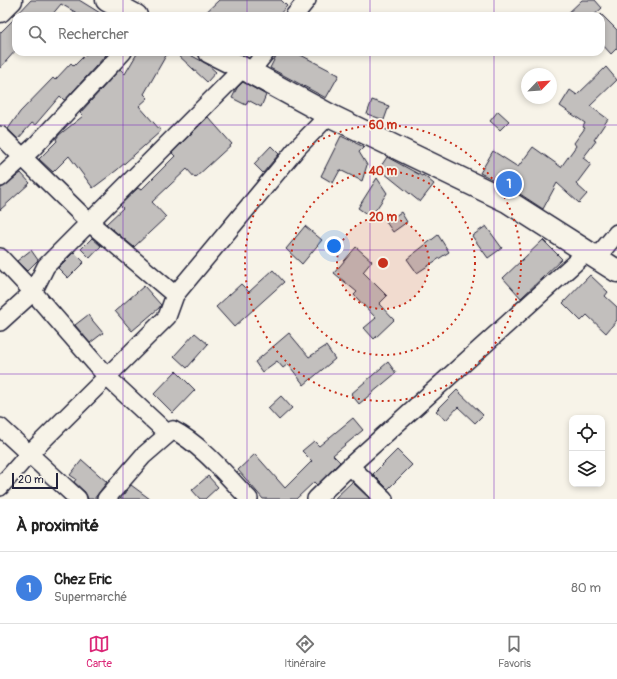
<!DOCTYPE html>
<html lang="fr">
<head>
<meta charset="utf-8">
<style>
	body { margin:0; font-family:Pangolin,sans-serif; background:#f6f6f6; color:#222 }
	.controls { position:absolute; right:12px; bottom:12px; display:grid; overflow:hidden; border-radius:8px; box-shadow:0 2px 6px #0003 }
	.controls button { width:36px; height:36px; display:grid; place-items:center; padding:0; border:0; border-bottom:1px solid #e0e0e0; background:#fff; color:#222; font:20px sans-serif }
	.compass { position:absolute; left:521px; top:68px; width:36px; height:36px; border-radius:50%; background:#fff; box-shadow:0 2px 6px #0003; rotate:65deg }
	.scale { position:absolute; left:12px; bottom:10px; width:46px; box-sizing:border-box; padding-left:4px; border:2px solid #22223b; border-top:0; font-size:11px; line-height:14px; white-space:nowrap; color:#22223b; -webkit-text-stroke:3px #f7f3e8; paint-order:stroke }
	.you { position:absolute; left:334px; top:246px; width:14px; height:14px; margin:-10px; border:3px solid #fff; border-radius:50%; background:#1a73e8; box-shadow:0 0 0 6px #1a73e833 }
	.badge { display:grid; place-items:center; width:26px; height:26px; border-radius:50%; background:#db2777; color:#fff; font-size:13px; font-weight:700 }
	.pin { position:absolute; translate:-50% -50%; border:2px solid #fff; box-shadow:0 1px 4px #0006 }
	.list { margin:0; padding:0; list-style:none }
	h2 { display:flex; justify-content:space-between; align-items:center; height:52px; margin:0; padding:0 16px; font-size:17px }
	h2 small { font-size:13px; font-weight:400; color:#767676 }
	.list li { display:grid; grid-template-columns:26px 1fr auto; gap:12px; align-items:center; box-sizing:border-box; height:72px; padding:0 16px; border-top:1px solid #e0e0e0 }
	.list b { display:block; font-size:15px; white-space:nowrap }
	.list p { margin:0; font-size:13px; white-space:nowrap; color:#767676 }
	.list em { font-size:13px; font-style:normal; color:#767676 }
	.icon { flex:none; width:22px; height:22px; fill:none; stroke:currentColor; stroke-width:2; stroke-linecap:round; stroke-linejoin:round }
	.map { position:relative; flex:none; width:617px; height:499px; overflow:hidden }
	.search { position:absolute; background:#fff; box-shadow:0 2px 6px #0003; left:12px; right:12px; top:12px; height:44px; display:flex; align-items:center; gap:10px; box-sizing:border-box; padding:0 14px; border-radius:12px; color:#767676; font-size:15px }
	.sheet { height:124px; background:#fff }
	nav { display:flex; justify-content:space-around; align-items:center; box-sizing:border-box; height:56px; border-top:1px solid #e0e0e0; background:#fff; font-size:11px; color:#767676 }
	nav a { display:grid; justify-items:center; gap:2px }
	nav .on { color:#db2777 }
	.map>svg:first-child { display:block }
</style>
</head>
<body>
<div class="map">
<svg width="617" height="499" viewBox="0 0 617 499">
	<rect width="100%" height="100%" fill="#f7f3e8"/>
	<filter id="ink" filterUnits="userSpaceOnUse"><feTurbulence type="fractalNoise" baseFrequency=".025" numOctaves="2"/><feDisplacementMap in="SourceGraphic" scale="8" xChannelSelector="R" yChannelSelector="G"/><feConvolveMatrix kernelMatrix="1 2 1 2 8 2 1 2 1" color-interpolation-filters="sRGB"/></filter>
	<g filter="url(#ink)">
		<path fill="#c2bfbd" stroke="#22223b" d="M31 0H79L105 16H82L61 4 51 16H16Z
			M219 0H281L287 6 278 16H202Z
			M582 0H595L602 8 593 16H565Z
			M601 14 617 30V48L611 54 601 43Z
			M16 17V50L0 68V33Z
			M88 52H104L106 55 66 99 64 100 60 96 35 125 32 123 18 139 8 129 20 112 53 78 55 80 71 63 74 66Z
			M138 52H168L144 94 148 98 139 106 161 131 117 170 93 188 69 156 53 172 39 159 57 141 56 139 59 135 83 116 80 113 120 69 125 74Z
			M179 52H185L207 64 216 72 207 82 177 54Z
			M278 52H295L339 75 326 98 270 68Z
			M606 67 617 80 590 106 608 119 594 140 596 141 583 158 591 164 576 184 587 194 579 203 557 183 543 209 514 190 480 173 493 151 518 167 533 147 561 167 576 146 574 143 585 128 583 127 585 123 560 106 570 90 577 95Z
			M243 82 266 95 261 107 248 100 246 105 232 98 237 88Z
			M372 100 389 106 384 120 367 114Z
			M498 111 509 121 500 130 490 121Z
			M208 117 232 144 195 178 187 169 152 202 166 217 134 247 106 224 123 208 120 205 138 188 141 190 175 156 172 153Z
			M341 136 364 147 359 152 367 165 362 181 340 170 333 183 321 176Z
			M271 146 279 154 263 173 254 164Z
			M387 157 422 176 423 175 434 184 420 202 379 169Z
			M21 173 30 183 0 210V189Z
			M377 178 387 193 371 217 358 208Z
			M401 212 407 222 393 232 386 222Z
			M305 226 322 240 302 264 286 249Z
			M486 226 502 248 488 258 472 236Z
			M438 235 449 252 417 273 407 259Z
			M92 238 101 246 90 258 81 249Z
			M543 240 562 259 521 298 503 278Z
			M356 247 372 261 363 272 387 296 379 304 394 320 374 339 364 328 376 318 354 295 357 292 334 273Z
			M31 250 38 260 27 271 17 261Z
			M74 252 84 262 68 278 58 268Z
			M273 270 284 282 234 327 216 307 241 284 249 292Z
			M590 275 608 292 605 296 617 307V320L606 333 587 315 581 321 563 303Z
			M144 286 161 305 159 308 132 331 115 311Z
			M88 315 103 333 90 343 75 325Z
			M195 333 208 344 187 368 174 356Z
			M289 333 309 357 326 346 335 359 304 385 288 364 283 368 277 361 262 372 255 362Z
			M388 362 396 373 359 404 351 394Z
			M176 371 195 390 173 413 154 394Z
			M457 390 483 415 475 423 458 407 446 420 436 411Z
			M281 396 292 408 279 420 268 408Z
			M353 418 363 430 333 455 340 462 317 485 314 482 296 499H263L238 470 255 454 285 488 312 461 302 451 314 441 319 446Z
			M397 450 412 465 388 489 373 474Z
			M82 460 107 482 94 499H88L85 492 74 482 76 479 70 475Z
			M208 476 218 487 205 499H200L192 490Z
			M352 482 370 499H334Z
			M131 485 150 499H120Z"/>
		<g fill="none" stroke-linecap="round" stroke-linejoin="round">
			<g stroke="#22223b" stroke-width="20">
				<path id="street" d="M294 16 307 0
					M250 72 266 52
					M0 135 90 223 175 295
					M0 178 34 147 123 52
					M0 257 33 292 107 377 168 434
					M597 257 617 233
					M0 322 33 292 46 266 243 68
					M0 427 78 499
					M350 466 384 499
					M0 487 28 455 167 317 175 295 298 147 329 115
					M106 499 143 456 173 430C202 445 226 475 249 499
					M316 499 350 466 587 252"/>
			</g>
			<g stroke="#22223b" stroke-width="25">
				<path id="secondary" d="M107 0 136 16
					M0 11 11 0
					M210 52 250 72 329 115 507 201 617 271"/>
			</g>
			<use href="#street" stroke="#f7f3e8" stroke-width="17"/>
			<use href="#secondary" stroke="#f7f3e8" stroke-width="22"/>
		</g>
	</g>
	<path fill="none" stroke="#7b2cbf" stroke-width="1" stroke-opacity="0.55" d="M123 0V16M247 0V16M370 0V16M494 0V16M123 52V499M247 52V499M370 52V499M494 52V499M0 125H617M0 250H617M0 374H617"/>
	<circle cx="383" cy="263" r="46" fill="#c8321e" fill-opacity=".12"/>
	<g fill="none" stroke="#c8321e" stroke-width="2" stroke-dasharray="2 4">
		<circle cx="383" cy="263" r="46"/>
		<circle cx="383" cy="263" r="92"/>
		<circle cx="383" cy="263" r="138"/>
	</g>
	<circle cx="383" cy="263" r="6" fill="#c8321e" stroke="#f7f3e8" stroke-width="2"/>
	<g font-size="12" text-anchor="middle" font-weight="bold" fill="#c8321e" stroke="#f7f3e8" stroke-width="3.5" stroke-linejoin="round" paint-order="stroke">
		<text x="383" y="129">60 m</text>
		<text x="383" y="175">40 m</text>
		<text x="383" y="221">20 m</text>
	</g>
</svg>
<div class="controls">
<button><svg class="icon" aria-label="locate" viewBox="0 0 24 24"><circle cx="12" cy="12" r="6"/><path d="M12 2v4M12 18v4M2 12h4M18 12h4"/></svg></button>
<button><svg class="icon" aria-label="layers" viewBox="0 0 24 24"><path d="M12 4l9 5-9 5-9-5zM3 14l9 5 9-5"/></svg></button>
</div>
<svg class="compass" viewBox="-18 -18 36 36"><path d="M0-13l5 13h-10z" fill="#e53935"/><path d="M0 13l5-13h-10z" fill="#767676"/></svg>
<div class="scale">20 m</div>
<div class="you"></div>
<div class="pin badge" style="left:509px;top:184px;background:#3f7fe0">1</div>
<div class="search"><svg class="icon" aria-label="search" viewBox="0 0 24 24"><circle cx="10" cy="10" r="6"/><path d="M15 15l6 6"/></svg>Rechercher</div>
</div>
<section class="sheet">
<h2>À proximité<small></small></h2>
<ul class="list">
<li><span class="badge" style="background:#3f7fe0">1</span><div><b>Chez Eric</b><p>Supermarché</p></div><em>80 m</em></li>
</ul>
</section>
<nav>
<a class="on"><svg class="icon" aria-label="map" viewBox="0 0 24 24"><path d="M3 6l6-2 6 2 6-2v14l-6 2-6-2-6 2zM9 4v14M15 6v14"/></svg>Carte</a>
<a><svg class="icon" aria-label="directions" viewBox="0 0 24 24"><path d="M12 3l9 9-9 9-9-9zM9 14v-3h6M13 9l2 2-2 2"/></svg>Itinéraire</a>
<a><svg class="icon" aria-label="saved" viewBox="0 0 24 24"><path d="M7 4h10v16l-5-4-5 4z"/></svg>Favoris</a>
</nav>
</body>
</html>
